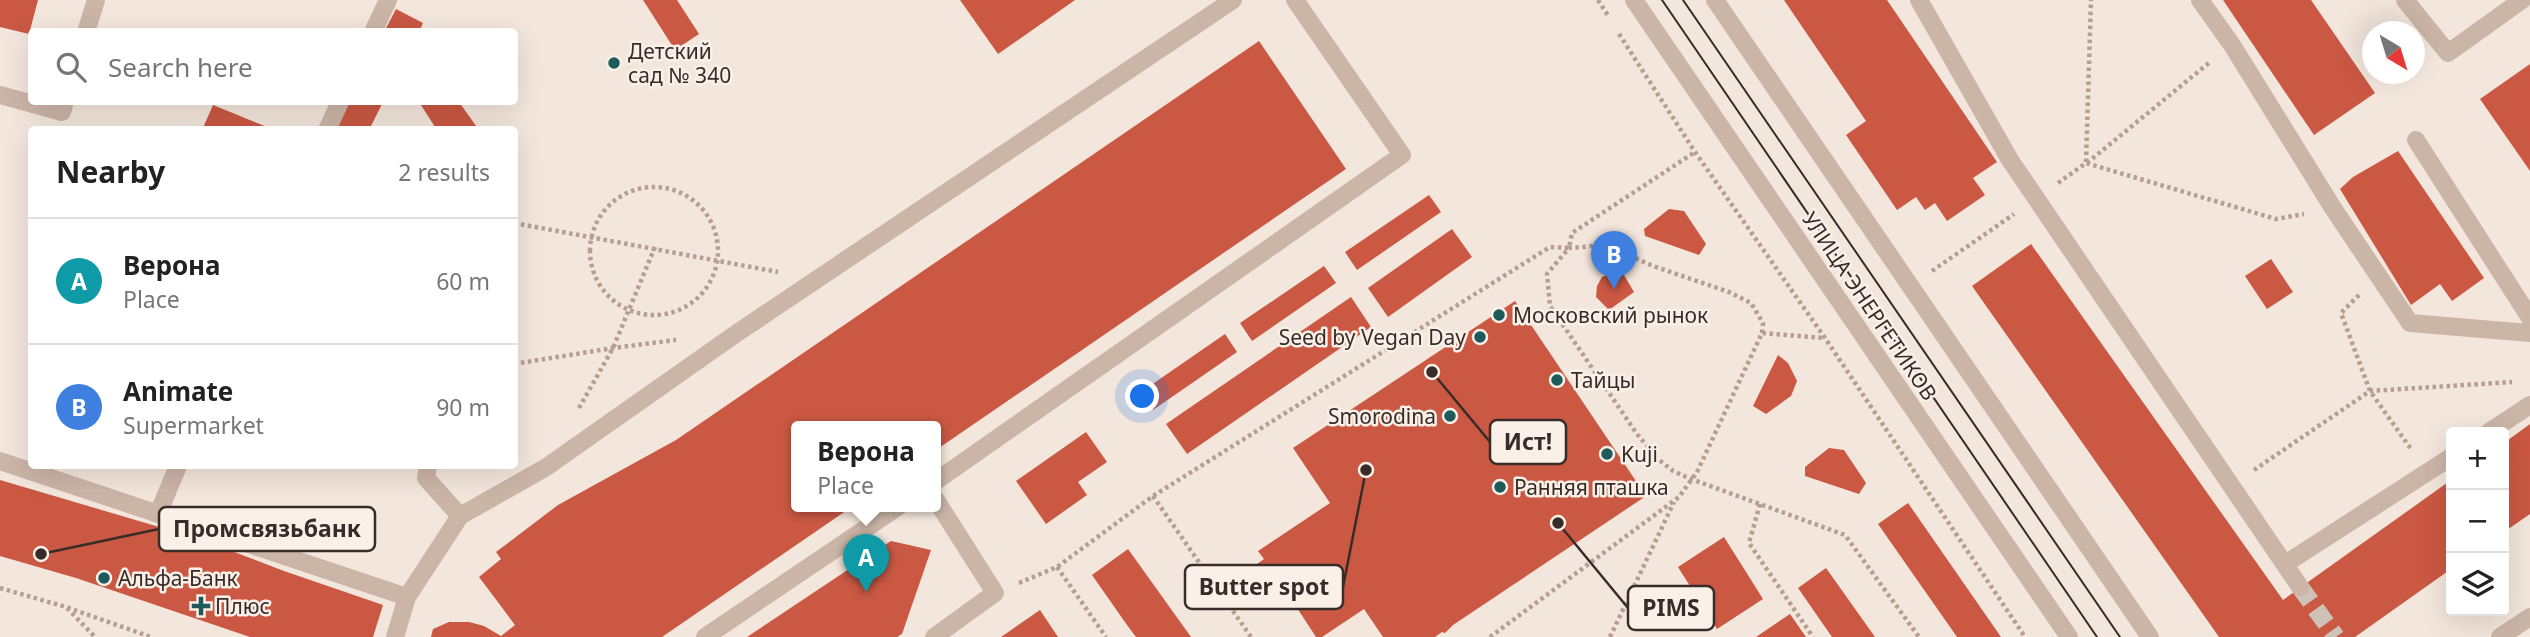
<!DOCTYPE html>
<html lang="en">
<head>
<meta charset="utf-8">
<style>
	body { margin:0; font-family:"Noto Sans",sans-serif; background:#f2f2f2; color:#222 }
	.controls { position:absolute; right:21px; bottom:21px; display:grid; overflow:hidden; border-radius:7px; box-shadow:0 7px 28px #0002 }
	.controls button { width:63px; height:63px; display:grid; place-items:center; padding:0; border:0; border-bottom:2px solid #e0e0e0; background:#fff; color:#222; font:35px sans-serif }
	.compass { position:absolute; left:2362px; top:21px; width:63px; height:63px; border-radius:50%; background:#fff; box-shadow:0 7px 28px #0002; rotate:142deg }
	.you { position:absolute; left:1143px; top:397px; width:24px; height:24px; margin:-18px; border:5px solid #fff; border-radius:50%; background:#1a73e8; box-shadow:0 0 0 10px #1a73e833 }
	.badge { display:grid; place-items:center; width:46px; height:46px; border-radius:50%; background:#0f766e; color:#fff; font-size:23px; font-weight:700 }
	.pin { position:absolute; translate:-50% -58px; filter:drop-shadow(0 2px 4px #0008) }
	.pin::after { content:''; position:absolute; top:37px; width:24px; height:21px; background:inherit; clip-path:polygon(0 0,100% 0,50% 100%) }
	.popup { position:absolute; left:791px; top:421px; width:150px; height:91px; box-sizing:border-box; display:grid; place-content:center; border-radius:7px; background:#fff; filter:drop-shadow(0 2px 5px #0005); font-size:23px; white-space:nowrap; color:#767676 }
	.popup b { font-size:26px; color:#222 }
	.popup::after { content:''; position:absolute; left:50%; top:100%; margin-left:-14px; border:14px solid transparent; border-top-color:#fff }
	.list { margin:0; padding:0; list-style:none }
	h2 { display:flex; justify-content:space-between; align-items:center; height:91px; margin:0; padding:0 28px; font-size:30px }
	h2 small { font-size:23px; font-weight:400; color:#767676 }
	.list li { display:grid; grid-template-columns:46px 1fr auto; gap:21px; align-items:center; box-sizing:border-box; height:126px; padding:0 28px; border-top:2px solid #e0e0e0 }
	.list b { display:block; font-size:26px; white-space:nowrap }
	.list p { margin:0; font-size:23px; white-space:nowrap; color:#767676 }
	.list em { font-size:23px; font-style:normal; color:#767676 }
	.icon { flex:none; width:38px; height:38px; fill:none; stroke:currentColor; stroke-width:2; stroke-linecap:round; stroke-linejoin:round }
	.map { position:relative; flex:none; width:2530px; height:637px; overflow:hidden }
	.search { position:absolute; background:#fff; box-shadow:0 7px 28px #0002; left:28px; top:28px; width:490px; height:77px; display:flex; align-items:center; gap:18px; box-sizing:border-box; padding:0 24px; border-radius:7px; color:#767676; font-size:26px }
	.panel { position:absolute; background:#fff; box-shadow:0 7px 28px #0002; left:28px; top:126px; width:490px; height:343px; border-radius:7px }
	.map>svg:first-child { display:block }
</style>
</head>
<body>
<div class="map">
<svg width="2530" height="637" viewBox="0 0 2530 637">
	<rect width="100%" height="100%" fill="#f3e6dc"/>
	<path fill="#ca5843" d="M0 0H38L29 34 0 27Z
		M643 0H677L699 34 675 50Z
		M960 0H1075L998 54Z
		M1784 0H1887L1997 162 1973 178 1985 195 1947 221 1935 203 1925 210 1916 197 1897 210 1846 135 1866 121Z
		M2223 0H2311L2375 93 2314 135Z
		M396 9 423 23 419 32H384Z
		M1259 41 1346 169 936 450V426H796V506H853L662 637H431L433 629 449 622H469L484 626 501 636 515 625 479 577 501 559 496 552 558 505 676 440Z
		M2530 64V171L2480 99Z
		M348 102H383L369 130H334Z
		M419 102H459L479 130H437Z
		M213 105 272 129V130H202Z
		M2398 151 2484 278 2452 301 2440 284 2411 305 2340 189 2353 177Z
		M1429 195 1441 212 1357 270 1345 252Z
		M1669 209 1684 211 1706 244 1699 255 1645 236 1644 229Z
		M1452 229 1472 257 1388 317 1368 288Z
		M2031 244 2283 600 2451 480V569L2355 637H2219L1972 286Z
		M2271 259 2293 292 2267 309 2245 276Z
		M1324 266 1336 283 1252 341 1240 323Z
		M1613 273 1624 275 1634 292 1609 310 1596 297 1597 286 1602 277Z
		M1351 297 1371 327 1187 454 1166 424Z
		M1515 301 1646 496 1453 625 1445 633 1442 632 1435 637H1383L1364 609 1322 637H1316L1286 591 1279 596 1257 564 1264 559 1258 551 1330 503 1293 448Z
		M1225 334 1237 352 1153 410 1141 392Z
		M1778 355 1788 363 1797 381 1791 396 1766 414 1753 406Z
		M2530 424V514L2504 532V443Z
		M1086 432 1107 462 1078 482 1087 495 1046 524 1016 481Z
		M1829 448 1844 450 1866 483 1859 494 1805 476V467Z
		M0 480 200 539 284 571 383 605 373 637H250L76 578 0 556Z
		M1908 503 2001 637H1957L1878 524Z
		M1724 537 1763 599 1717 629 1678 567Z
		M891 541 931 550 902 634 897 637H747Z
		M1128 549 1191 637H1136L1127 625 1092 575Z
		M1826 568 1875 637H1832L1798 588Z
		M1040 610 1058 637H1001Z
		M1790 614 1806 637H1756Z"/>
	<g fill="none" stroke-linecap="round" stroke-linejoin="round">
		<path stroke="#cec1b8" stroke-width="18" stroke-dasharray="18 9" stroke-linecap="butt" d="M2300 587 2336 637"/>
		<path stroke="#b79e91" stroke-width="4.5" stroke-dasharray="3.5 3.5" stroke-linecap="butt" d="M1598 0 1609 17
			M1619 34 1695 152 1825 338 2025 637
			M2086 162 2091 0
			M2087 163 2210 62
			M2058 183 2086 163 2276 219 2304 214
			M590 251a64 64 0 1 1 128 0a64 64 0 1 1-128 0Z
			M514 223 778 272
			M1932 271 2014 214
			M2359 295 2341 313 2370 391 2411 449
			M1762 333 1763 323 1751 303 1729 292 1653 266 1606 245 1569 248 1547 274 1550 306 1637 434 1658 459 1673 471 1691 479 1845 535 1919 637
			M514 364 613 348 676 340
			M579 408 613 348 655 247
			M2254 470 2370 391 2512 382
			M1153 496 1251 637
			M1760 504 1749 543 1813 637
			M1057 567 1106 637
			M1019 583 1057 567 1153 496 1550 247 1569 248 1572 233 1695 152
			M0 588 66 607 151 637
			M67 608 95 637
			M1490 637 1679 497 1697 472 1762 333 1824 338
			M1610 637 1674 502"/>
		<path stroke="#cbb5a7" stroke-width="18" d="M1634 0 2069 637
			M1715 0 2150 637
			M1919 0 2010 160 2300 587
			M2200 0 2232 45 2333 208 2410 323 2530 333
			M2405 0 2448 53 2522 0
			M86 32 96 0
			M373 32 388 0
			M0 95 62 112 65 102
			M327 130 340 102
			M2416 140 2530 318
			M2489 432 2530 405
			M0 461 407 597
			M428 466 426 478 460 516
			M936 481 1402 155 1295 0
			M158 514 178 466
			M2285 564 2451 457
			M395 637 407 597 460 516 545 468 737 333 1233 0
			M705 637 899 506
			M934 637 995 593 936 500
			M2500 637 2530 617"/>
		<path stroke="#382c28" stroke-width="2" d="M1662 0 2097 637
			M1683 0 2120 637"/>
	</g>
	<g fill="#1c5b5a" stroke="#faf0e8" stroke-width="2.5">
		<circle cx="614" cy="63" r="7"/>
		<circle cx="1499" cy="315" r="7"/>
		<circle cx="1480" cy="337" r="7"/>
		<circle cx="1557" cy="380" r="7"/>
		<circle cx="1450" cy="416" r="7"/>
		<circle cx="1607" cy="454" r="7"/>
		<circle cx="1500" cy="487" r="7"/>
		<circle cx="104" cy="578" r="7"/>
		<path d="M197.5 595.5h7v7h7v7h-7v7h-7v-7h-7v-7h7z"/>
	</g>
	<g text-anchor="middle" dominant-baseline="central" stroke-width="5" stroke-linejoin="round" paint-order="stroke">
		<g font-size="21" fill="#382c28" stroke="#faf0e8" text-anchor="start">
			<text x="628" y="51">Детский<tspan x="628" dy="24">сад № 340</tspan></text>
			<text x="1513" y="315">Московский рынок</text>
			<text x="1466" y="337" text-anchor="end">Seed by Vegan Day</text>
			<text x="1571" y="380">Тайцы</text>
			<text x="1436" y="416" text-anchor="end">Smorodina</text>
			<text x="1621" y="454">Kuji</text>
			<text x="1514" y="487">Ранняя пташка</text>
			<text x="118" y="578">Альфа-Банк</text>
			<text x="215" y="606">Плюс</text>
		</g>
		<g font-size="21" fill="#382c28" stroke="#faf0e8">
			<text transform="translate(1870 306) rotate(56)">УЛИЦА ЭНЕРГЕТИКОВ</text>
		</g>
	</g>
	<path fill="none" stroke="#382c28" stroke-width="2.5" d="M1432 372L1490 442M41 554L159 529M1366 470L1343 587M1558 523L1628 608"/>
	<g fill="#382c28" stroke="#faf0e8" stroke-width="2.5">
		<circle cx="1432" cy="372" r="7"/>
		<circle cx="41" cy="554" r="7"/>
		<circle cx="1366" cy="470" r="7"/>
		<circle cx="1558" cy="523" r="7"/>
	</g>
	<g fill="#faf0e8" stroke="#382c28" stroke-width="2.5">
		<rect x="1490" y="420" width="76" height="44" rx="7"/>
		<rect x="159" y="507" width="216" height="44" rx="7"/>
		<rect x="1185" y="565" width="158" height="44" rx="7"/>
		<rect x="1628" y="586" width="86" height="44" rx="7"/>
	</g>
	<g font-size="23" text-anchor="middle" font-weight="bold" fill="#382c28">
		<text x="1528" y="450">Ист!</text>
		<text x="267" y="537">Промсвязьбанк</text>
		<text x="1264" y="595">Butter spot</text>
		<text x="1671" y="616">PIMS</text>
	</g>
</svg>
<div class="controls">
<button>+</button>
<button>−</button>
<button><svg class="icon" aria-label="layers" viewBox="0 0 24 24"><path d="M12 4l9 5-9 5-9-5zM3 14l9 5 9-5"/></svg></button>
</div>
<svg class="compass" viewBox="-18 -18 36 36"><path d="M0-13l5 13h-10z" fill="#e53935"/><path d="M0 13l5-13h-10z" fill="#767676"/></svg>
<div class="you"></div>
<div class="pin badge" style="left:866px;top:592px;background:#0f9aa8">A</div>
<div class="popup"><b>Верона</b>Place</div>
<div class="pin badge" style="left:1614px;top:289px;background:#3f7fe0">B</div>
<div class="search"><svg class="icon" aria-label="search" viewBox="0 0 24 24"><circle cx="10" cy="10" r="6"/><path d="M15 15l6 6"/></svg>Search here</div>
<section class="panel">
<h2>Nearby<small>2 results</small></h2>
<ul class="list">
<li><span class="badge" style="background:#0f9aa8">A</span><div><b>Верона</b><p>Place</p></div><em>60 m</em></li>
<li><span class="badge" style="background:#3f7fe0">B</span><div><b>Animate</b><p>Supermarket</p></div><em>90 m</em></li>
</ul>
</section>
</div>
</body>
</html>
